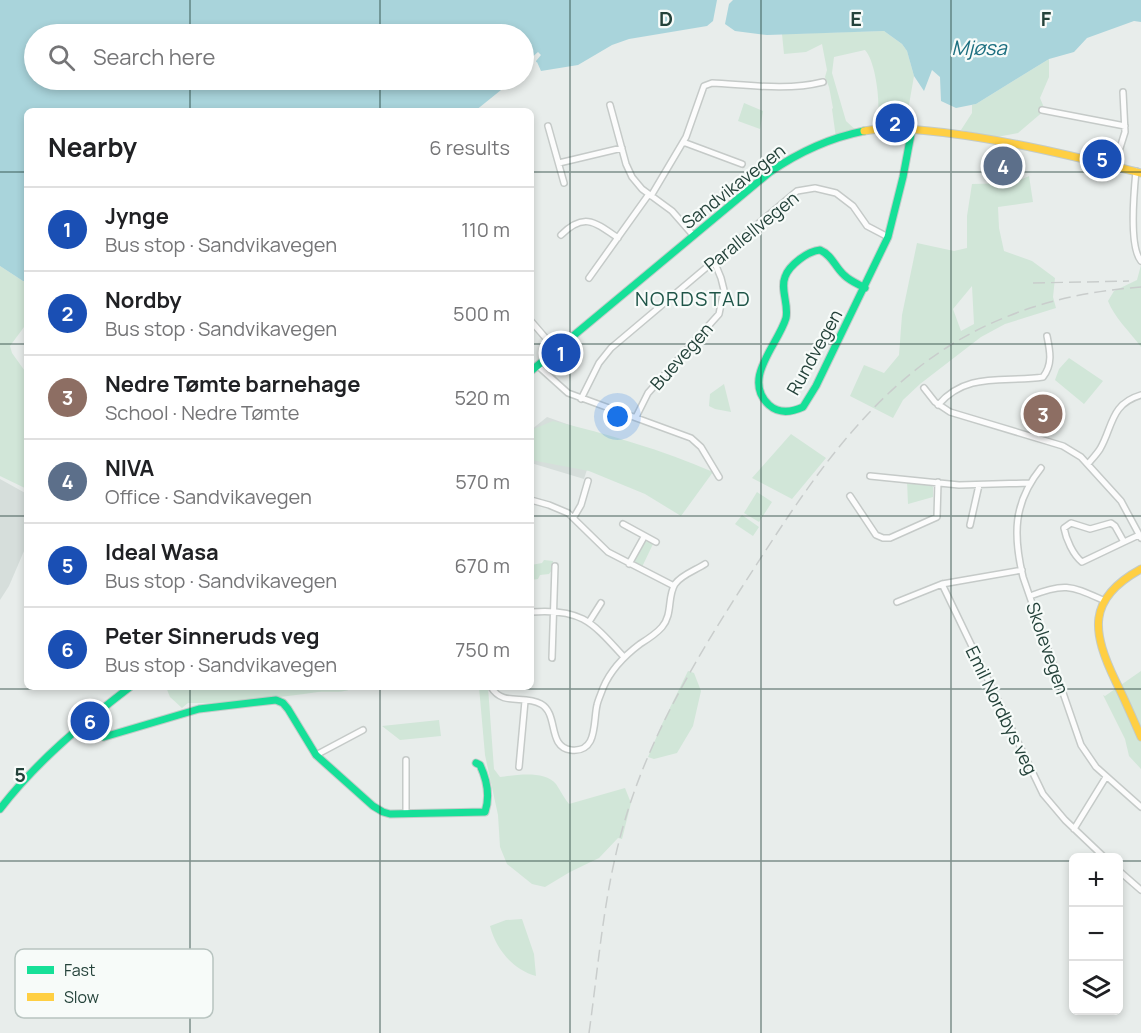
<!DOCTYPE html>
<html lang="en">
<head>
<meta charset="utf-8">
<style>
	body { margin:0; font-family:Manrope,sans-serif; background:#f6f6f6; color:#202124 }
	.controls { position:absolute; right:18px; bottom:18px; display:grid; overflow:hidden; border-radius:9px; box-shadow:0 3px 9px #0003 }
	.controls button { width:54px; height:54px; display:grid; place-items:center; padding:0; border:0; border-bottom:2px solid #e0e0e0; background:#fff; color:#202124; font:30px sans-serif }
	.you { position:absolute; left:618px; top:417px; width:21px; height:21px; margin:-15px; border:4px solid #fff; border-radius:50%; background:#1a73e8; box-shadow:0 0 0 9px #1a73e833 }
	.badge { display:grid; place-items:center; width:39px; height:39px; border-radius:50%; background:#111827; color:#fff; font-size:20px; font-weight:700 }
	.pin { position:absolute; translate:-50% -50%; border:3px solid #fff; box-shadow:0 2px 6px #0006 }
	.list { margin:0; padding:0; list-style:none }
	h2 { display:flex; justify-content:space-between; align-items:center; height:78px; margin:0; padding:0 24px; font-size:26px }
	h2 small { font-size:20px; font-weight:400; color:#757577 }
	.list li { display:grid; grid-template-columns:39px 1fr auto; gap:18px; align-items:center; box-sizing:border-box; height:84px; padding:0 24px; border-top:2px solid #e0e0e0 }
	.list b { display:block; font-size:22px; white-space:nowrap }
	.list p { margin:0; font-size:20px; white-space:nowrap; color:#757577 }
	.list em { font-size:20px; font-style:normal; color:#757577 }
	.icon { flex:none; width:33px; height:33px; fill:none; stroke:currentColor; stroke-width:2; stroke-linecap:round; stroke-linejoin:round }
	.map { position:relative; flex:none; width:1141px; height:1033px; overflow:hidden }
	.search { position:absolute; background:#fff; box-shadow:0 3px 9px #0003; left:24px; top:24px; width:510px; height:66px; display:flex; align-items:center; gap:15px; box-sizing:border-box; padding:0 21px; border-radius:33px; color:#757577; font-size:22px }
	.panel { position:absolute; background:#fff; box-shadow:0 3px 9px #0003; left:24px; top:108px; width:510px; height:582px; border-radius:9px }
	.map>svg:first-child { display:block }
</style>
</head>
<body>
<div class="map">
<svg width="1141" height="1033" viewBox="0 0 1141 1033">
	<rect width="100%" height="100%" fill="#e8edeb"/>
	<path fill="#d6dedb" d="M547 417 598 435 584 479 531 463V430Z
		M0 479 27 494V544L9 586 0 600Z"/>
	<path fill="#d1e6d8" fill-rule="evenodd" d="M884 31 902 44 907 51 914 76 907 116 910 128 876 130C882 113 877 63 865 50L834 57 832 73 846 121 859 133 836 138 832 109 833 108 829 87 825 77 827 70 822 44 806 52 784 54 782 34Z
		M1049 59V77L1040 98 1045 110 1018 133 997 137 961 130 972 113V105L976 104Z
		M744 103 763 111 760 129 738 121Z
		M1029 176 1033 202 998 207 999 228 1004 251 1032 261 1055 278 1053 297 1056 308 1005 324 981 337 920 384 903 400 893 418 850 396 864 365 884 373 899 355 902 315 917 243 954 251 967 248V216L972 184 1013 183ZM972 286 974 324 961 331 953 309Z
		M1141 265V347C1130 332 1114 317 1108 301L1114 291 1137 280Z
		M0 266 23 281H27V323L10 346 12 353 27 374V489L0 476Z
		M1069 358 1103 381 1084 404 1055 380 1059 369Z
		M724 384 731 412 715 409 709 406 710 394Z
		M553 421C608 434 662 450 713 472L681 516 645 494 589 471 531 460V430Z
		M791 434 826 458 792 499 752 478Z
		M907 481 928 483 933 487V497L908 504Z
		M757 492 772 502 759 522 744 513Z
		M742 515 759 527 753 536 735 524Z
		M647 541 653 544 642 567 636 564C632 556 640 546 647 541Z
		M544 560 553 561 552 570 549 574 540 575 538 579 531 580V565L542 563Z
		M688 671 694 673 701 691 693 726 677 753 654 759 648 757 662 724Z
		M1141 671V769L1129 756 1125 739 1103 695 1105 696Z
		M166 687H355C344 694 331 691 318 692 275 698 232 704 188 703L182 708 170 697Z
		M479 687H488L494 769 500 777C515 775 545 770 556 784 560 790 564 798 569 804L625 788 631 803 622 839 618 838 599 858 570 872 545 887 532 884 507 864 500 847 498 815 485 755Z
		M439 720 441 736 400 740 382 726Z
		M522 919 534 954 536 976C512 969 496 949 490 926L506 920Z"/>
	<path fill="#a9d4db" d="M0 0H717L713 21 707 26 629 39 612 45 578 65 541 71 537 62 530 65 528 75 524 77V34H34V80H519L501 90 475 111H27V281H23L0 266Z
		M733 0H1141V22L1134 21 1087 38 1074 52 1049 59 976 104 956 108 941 101 940 77 932 70 924 91 914 76 907 51 902 44 884 31 767 35 735 31 725 24 729 4Z"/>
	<path fill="#e8edeb" d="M538 52 541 55 536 61 538 70 535 65 532 70H528L524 60 526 58 530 59Z"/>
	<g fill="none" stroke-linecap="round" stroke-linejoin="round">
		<g stroke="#c5cac8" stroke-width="8">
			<path id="street" d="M610 105 626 164 632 177 642 189 672 211 693 235
				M1042 110 1125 126
				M548 126 564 183
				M683 142 742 164
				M559 163 622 148
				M1114 167 1125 132 1123 92
				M1136 171C1134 191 1129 247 1141 261
				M651 196 686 137 704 86 712 83C749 85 787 91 823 82
				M561 235C584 212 595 222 618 238
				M589 278 649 194
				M531 321 556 350
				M538 366 568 393 691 438 701 447 719 477
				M924 388 935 402 950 412 1063 446 1081 457 1121 501 1141 538
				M581 399 599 363 611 348 797 191 815 188 836 193 853 206 867 226 888 237
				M938 405C967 371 1005 383 1043 377 1053 364 1050 351 1047 336
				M636 417 648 393 719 314 724 290 721 278 714 261
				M1088 464C1092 459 1096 455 1100 449 1113 427 1110 404 1141 395
				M1041 468C1013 503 1013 535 1023 577L1081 745 1096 767 1141 807
				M870 476 959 485 1030 483
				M850 496 876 535 883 538H890L937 517 938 482
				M531 500 549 505 568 513 608 552 674 586
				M574 517 581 505 588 481
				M623 524 656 542
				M970 525 979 485
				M1124 542 1082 562C1073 555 1066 539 1064 528L1071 523 1090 529 1111 523 1115 526 1124 542 1139 535
				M629 564 644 537
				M942 584 1043 794 1065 820 1105 858
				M1030 596C1066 582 1071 586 1105 601
				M897 602 942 584 1022 570
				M531 612C581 608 592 622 623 656
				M589 622 601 603
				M552 658 555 566
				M491 687C503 707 524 694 541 704 559 714 547 747 571 750 598 753 593 722 597 705 598 700 601 694 603 688 611 669 624 656 640 644 648 639 656 634 662 627 673 614 667 597 675 584 681 575 696 570 705 564
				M316 755 363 730
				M519 767 525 701
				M406 814V760
				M1074 829 1106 777
				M1118 870 1141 890"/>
		</g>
		<g stroke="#c3cbc8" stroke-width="9">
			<path id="fast" d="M865 288C858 284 850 281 844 275 835 267 832 255 820 250 808 251 789 265 785 277 780 290 789 304 786 318 778 345 741 379 769 405 779 414 792 412 803 407L816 386 888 237 903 177 912 129
				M531 371 770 172C799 152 829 138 864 131
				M84 722 95 735 104 737 199 709 276 700 283 703 288 709 316 755 373 806 383 812 390 814 485 812C490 797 487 780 480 765L476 763
				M0 809C37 761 82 724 130 687"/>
		</g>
		<g stroke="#c3cbc8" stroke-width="9">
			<path id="slow" d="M864 131C891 126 919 130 947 133 1012 141 1077 157 1141 173
				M1141 569C1086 599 1092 632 1116 682 1125 700 1133 719 1141 737"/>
		</g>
		<use href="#street" stroke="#fcfcfc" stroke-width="5"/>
		<use href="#fast" stroke="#16e098" stroke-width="7"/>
		<use href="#slow" stroke="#ffcf43" stroke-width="7"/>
		<path stroke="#c9cdcc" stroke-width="1.5" stroke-dasharray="12 6" stroke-linecap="butt" d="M1033 283 1129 281
			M589 1033C599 962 604 889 625 820 652 729 702 649 753 570 806 488 862 402 946 348 1005 310 1072 292 1141 287"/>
	</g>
	<path fill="none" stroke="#24423a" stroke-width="1.5" stroke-opacity="0.55" d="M190 0V34M380 0V34M570 0V1033M761 0V1033M951 0V1033M190 80V111M380 80V111M0 172H27M531 172H1141M0 344H27M531 344H1141M0 516H27M531 516H1141M190 687V1033M380 687V1033M0 689H1141M0 861H1074M1118 861H1141"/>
	<g text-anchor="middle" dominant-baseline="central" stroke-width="4.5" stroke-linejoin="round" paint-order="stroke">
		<g font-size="18" fill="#24423a" stroke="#f7fbf9">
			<text transform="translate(733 186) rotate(-38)">Sandvikavegen</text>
			<text transform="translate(751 231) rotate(-39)">Parallellvegen</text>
			<text transform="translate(814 352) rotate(-61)">Rundvegen</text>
			<text transform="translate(681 356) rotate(-48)">Buevegen</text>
			<text transform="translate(1048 648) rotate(71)">Skolevegen</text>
			<text transform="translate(1002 710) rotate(64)">Emil Nordbys veg</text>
		</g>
		<g font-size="20" font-style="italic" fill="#1c6f80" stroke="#f7fbf9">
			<text x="979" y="47">Mjøsa</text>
		</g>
		<g font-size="20" letter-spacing="1.5" fill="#1f5548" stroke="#f7fbf9">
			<text x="693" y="298">NORDSTAD</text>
		</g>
	</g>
	<rect x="15" y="949" width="198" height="69" rx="9" fill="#f7fbf9" stroke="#b8c4c0" stroke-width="1.5"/>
	<rect x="27" y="966" width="27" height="8" fill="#16e098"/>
	<rect x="27" y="993" width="27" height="8" fill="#ffcf43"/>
	<g font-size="16" fill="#24423a">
		<text x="64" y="976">Fast</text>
		<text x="64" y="1003">Slow</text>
	</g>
	<g font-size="20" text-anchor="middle" font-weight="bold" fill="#24423a" stroke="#f7fbf9" stroke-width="4.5" stroke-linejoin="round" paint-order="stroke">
		<text x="666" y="26">D</text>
		<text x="856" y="26">E</text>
		<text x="1046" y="26">F</text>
		<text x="20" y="782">5</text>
	</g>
</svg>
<div class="controls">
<button>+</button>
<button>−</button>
<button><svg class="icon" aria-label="layers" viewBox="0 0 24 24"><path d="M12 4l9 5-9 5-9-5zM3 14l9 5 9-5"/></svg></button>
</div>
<div class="you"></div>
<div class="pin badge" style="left:561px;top:353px;background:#1a4fb4">1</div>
<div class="pin badge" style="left:895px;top:123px;background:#1a4fb4">2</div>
<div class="pin badge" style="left:1043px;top:414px;background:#8d6e63">3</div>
<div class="pin badge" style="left:1003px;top:166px;background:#5c6f8a">4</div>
<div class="pin badge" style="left:1102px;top:159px;background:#1a4fb4">5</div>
<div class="pin badge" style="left:90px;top:721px;background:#1a4fb4">6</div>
<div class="search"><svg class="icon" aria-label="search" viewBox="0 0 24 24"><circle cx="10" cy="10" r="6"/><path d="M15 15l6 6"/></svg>Search here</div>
<section class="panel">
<h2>Nearby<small>6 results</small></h2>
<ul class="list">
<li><span class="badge" style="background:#1a4fb4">1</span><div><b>Jynge</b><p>Bus stop · Sandvikavegen</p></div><em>110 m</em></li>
<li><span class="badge" style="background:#1a4fb4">2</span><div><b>Nordby</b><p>Bus stop · Sandvikavegen</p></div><em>500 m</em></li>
<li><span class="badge" style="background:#8d6e63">3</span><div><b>Nedre Tømte barnehage</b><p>School · Nedre Tømte</p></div><em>520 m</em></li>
<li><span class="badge" style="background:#5c6f8a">4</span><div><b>NIVA</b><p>Office · Sandvikavegen</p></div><em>570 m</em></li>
<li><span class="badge" style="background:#1a4fb4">5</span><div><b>Ideal Wasa</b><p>Bus stop · Sandvikavegen</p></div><em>670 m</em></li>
<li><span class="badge" style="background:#1a4fb4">6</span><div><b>Peter Sinneruds veg</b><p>Bus stop · Sandvikavegen</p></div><em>750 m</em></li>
</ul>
</section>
</div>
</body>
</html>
